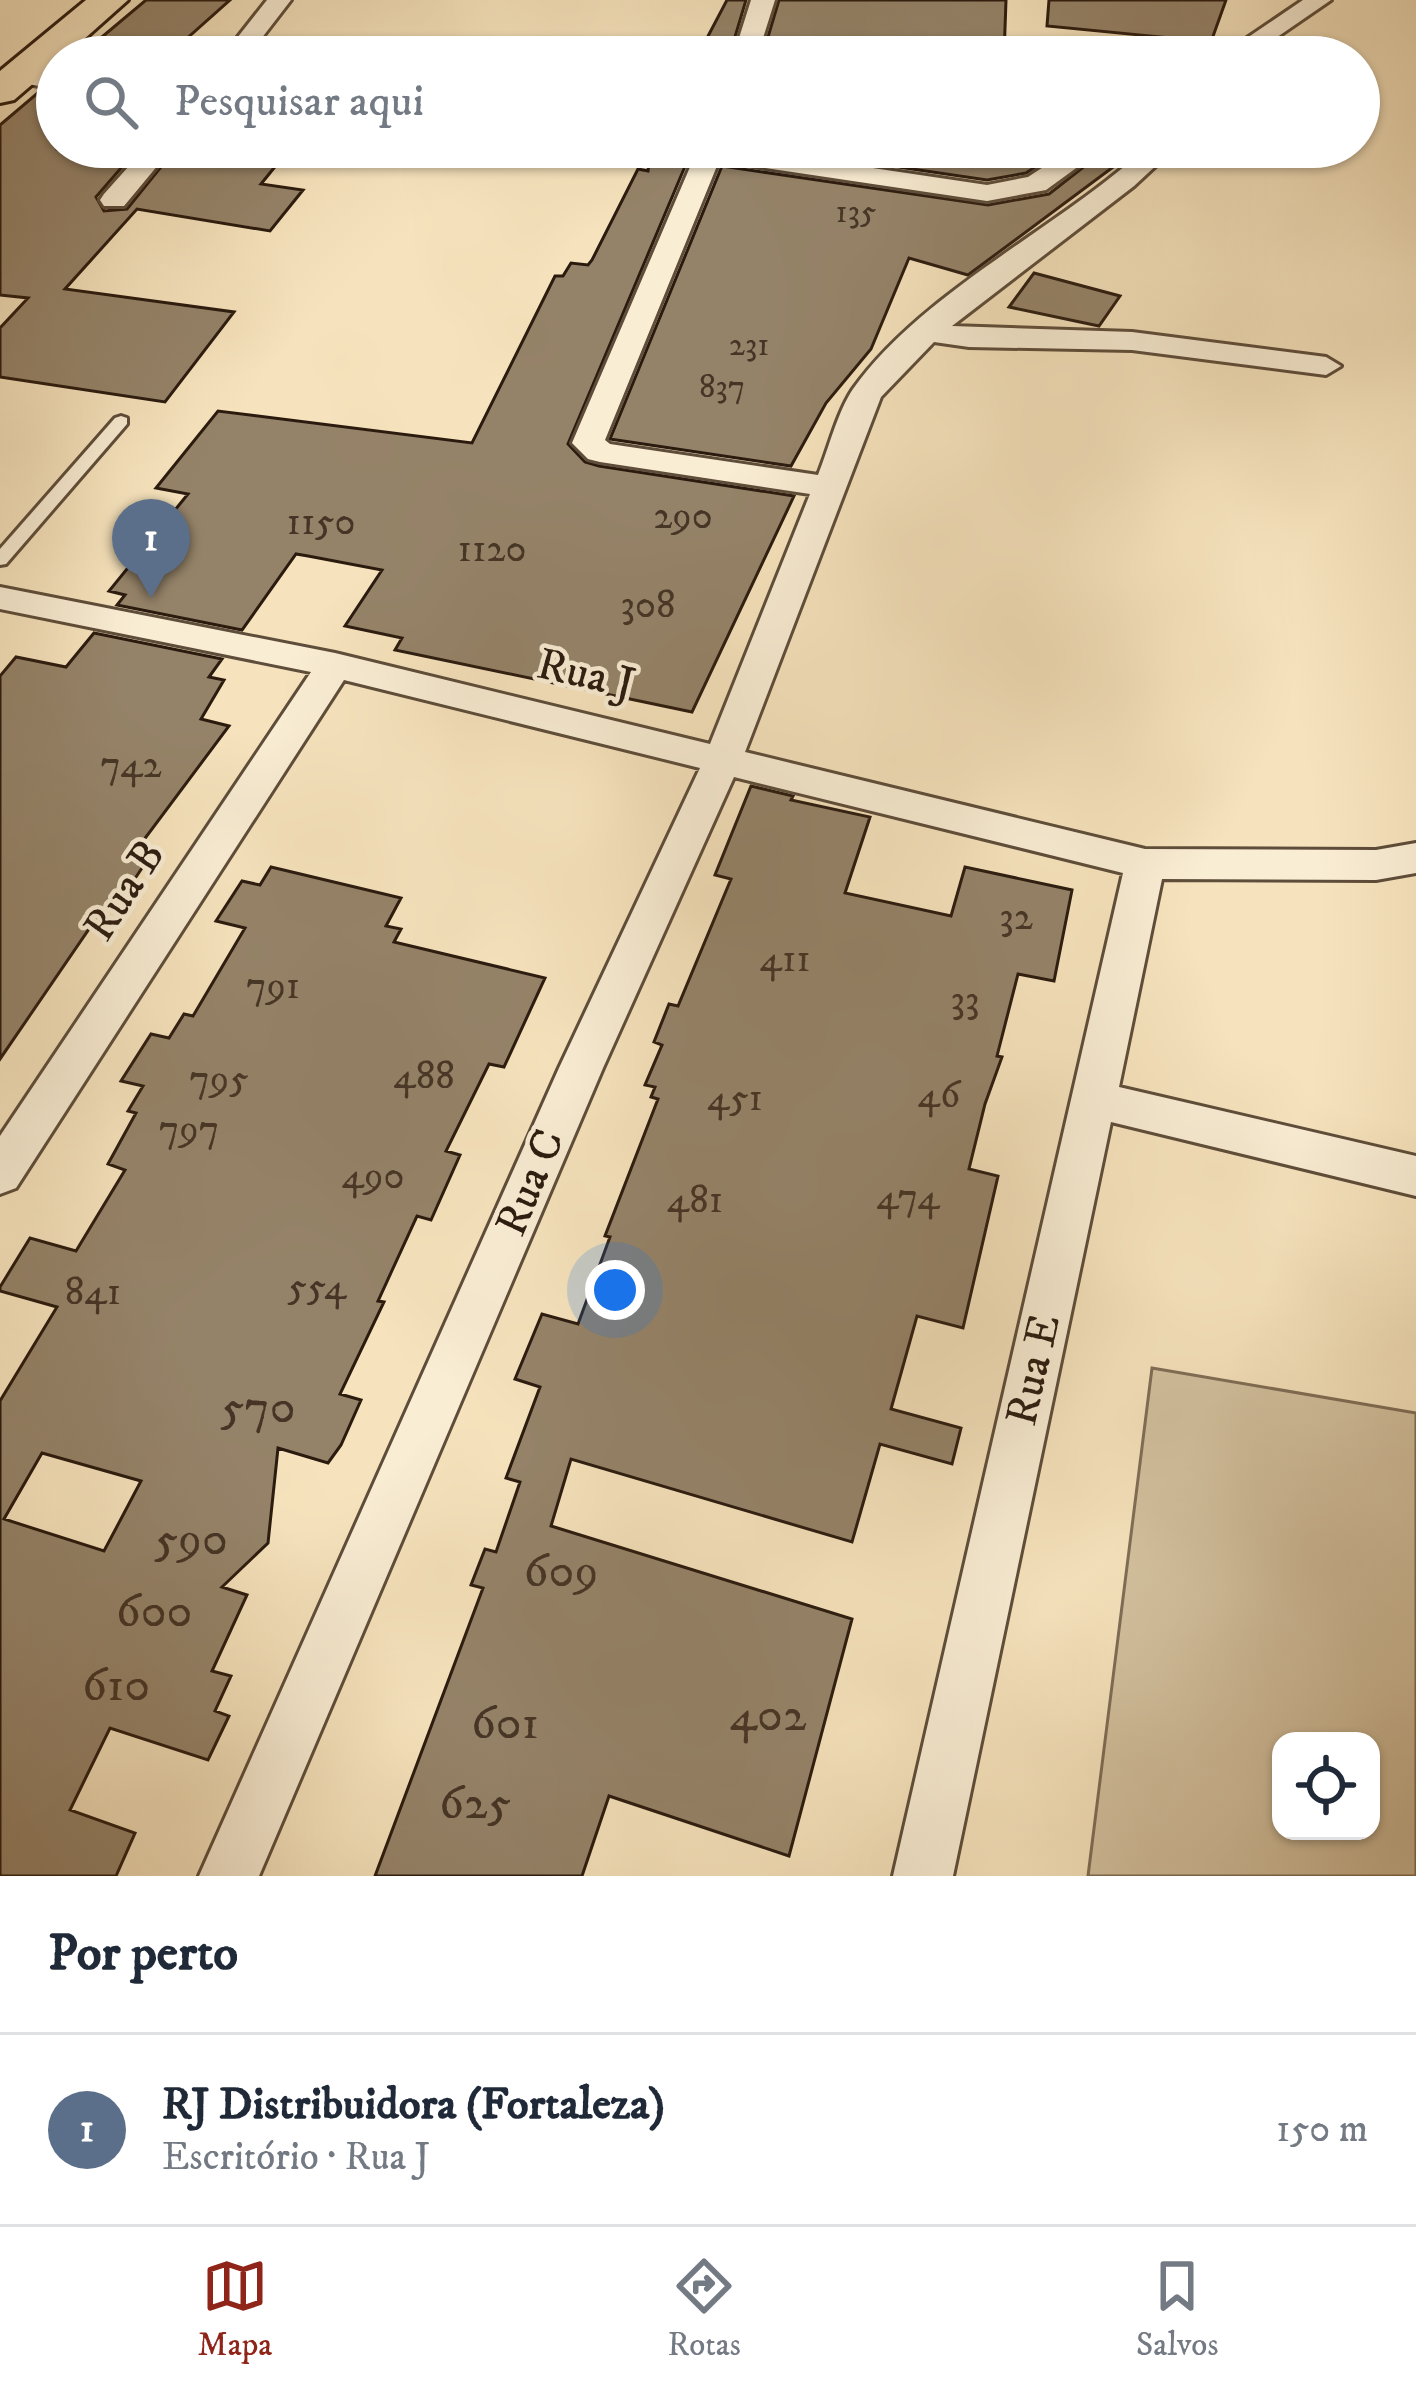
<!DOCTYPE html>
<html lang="pt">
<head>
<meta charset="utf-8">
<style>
	body { margin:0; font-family:"IM FELL DW Pica",serif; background:#f2f2f3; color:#1f2937 }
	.controls { position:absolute; right:36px; bottom:36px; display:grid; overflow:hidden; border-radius:24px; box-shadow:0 3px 9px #0004 }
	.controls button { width:108px; height:108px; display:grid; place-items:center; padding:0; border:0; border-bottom:3px solid #e0e1e3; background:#fff; color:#1f2937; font:60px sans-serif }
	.you { position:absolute; left:615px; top:1290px; width:42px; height:42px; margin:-30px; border:9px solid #fff; border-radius:50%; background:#1a73e8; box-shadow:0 0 0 18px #1a73e833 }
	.badge { display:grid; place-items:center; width:78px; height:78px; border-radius:50%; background:#8f2418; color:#fff; font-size:39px; font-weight:700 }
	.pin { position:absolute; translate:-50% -99px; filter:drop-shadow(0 3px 6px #0008) }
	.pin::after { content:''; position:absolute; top:63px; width:42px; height:36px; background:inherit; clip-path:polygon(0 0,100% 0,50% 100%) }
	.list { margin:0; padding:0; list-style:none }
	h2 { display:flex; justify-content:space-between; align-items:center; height:156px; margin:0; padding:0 48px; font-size:51px }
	h2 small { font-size:39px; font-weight:400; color:#747a83 }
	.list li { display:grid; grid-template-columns:78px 1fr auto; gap:36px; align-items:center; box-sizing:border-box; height:192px; padding:0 48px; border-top:3px solid #e0e1e3 }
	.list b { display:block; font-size:45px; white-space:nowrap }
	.list p { margin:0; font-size:39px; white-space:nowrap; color:#747a83 }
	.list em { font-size:39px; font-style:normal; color:#747a83 }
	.icon { flex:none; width:66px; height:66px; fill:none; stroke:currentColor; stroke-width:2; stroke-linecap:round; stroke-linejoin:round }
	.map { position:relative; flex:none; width:1416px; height:1876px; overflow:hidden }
	.search { position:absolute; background:#fff; box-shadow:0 3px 9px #0004; left:36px; right:36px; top:36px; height:132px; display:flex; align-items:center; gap:30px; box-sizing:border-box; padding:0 42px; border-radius:66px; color:#747a83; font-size:45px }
	.sheet { height:348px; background:#fff }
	nav { display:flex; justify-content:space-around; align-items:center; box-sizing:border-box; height:168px; border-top:3px solid #e0e1e3; background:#fff; font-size:33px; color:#747a83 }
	nav a { display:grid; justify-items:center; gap:6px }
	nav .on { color:#8f2418 }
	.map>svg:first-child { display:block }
</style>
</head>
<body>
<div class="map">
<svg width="1416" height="1876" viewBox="0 0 1416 1876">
	<rect width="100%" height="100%" fill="#f6e3bd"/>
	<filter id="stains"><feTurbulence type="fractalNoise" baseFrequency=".00167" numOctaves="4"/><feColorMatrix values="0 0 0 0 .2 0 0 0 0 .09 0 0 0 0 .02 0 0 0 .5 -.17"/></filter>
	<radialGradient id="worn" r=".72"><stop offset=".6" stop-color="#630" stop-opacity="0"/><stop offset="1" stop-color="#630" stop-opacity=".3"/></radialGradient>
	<path fill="#d3c19f" stroke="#7f6e57" stroke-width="3" fill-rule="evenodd" d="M1152 1368 1416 1413V1876H1088ZM1281 1741H1371V1831H1281Z"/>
	<path fill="#958369" stroke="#2b1b0f" stroke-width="3" fill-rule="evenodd" d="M146 0H230L166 57H78Z
		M727 0H746L729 57H697Z
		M779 0H1006L1004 57H762Z
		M1049 0H1226L1211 42 1047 26Z
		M40 91 57 93V149L128 160 96 197 104 211 127 209 177 147H291L261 184 303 190 270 231 137 209 65 289 234 312 165 402 0 377V328L28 298 0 295V125Z
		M762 147H1066L1026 173 987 180Z
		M1109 147H1140L968 275 909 258 871 349 826 403 791 466 610 439 722 166 988 205 1049 194Z
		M649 163 686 164 568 444 585 462 599 466 794 496 692 712 395 650 402 638 345 626 382 570 308 556 296 554 242 630 117 605 125 595 109 591 188 494 156 488 218 411 472 443 555 276H563L571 263 588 265 592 260 638 169 648 171Z
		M1034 273 1120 296 1099 326 1009 307Z
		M94 633 222 659 209 677 224 680 201 719 229 726 134 853 150 856 132 883 113 894 0 1059V676L16 657 66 667Z
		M751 786 793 796 791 800 870 817 845 893 951 916 965 867 1072 890 1054 981 1018 974 997 1056 1002 1057 985 1104 969 1169 998 1176 963 1328 917 1316 891 1409 961 1428 952 1464 880 1444 852 1542 571 1459 551 1526 852 1619 789 1856 609 1796 582 1876H375L483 1588 471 1585 485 1549 496 1552 520 1482 506 1478 540 1387 515 1379 542 1314 578 1324 610 1237 605 1236 658 1099 651 1097 655 1087 645 1085 662 1045 654 1042 669 1004 678 1006 731 879 715 875Z
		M271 867 401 898 386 926 401 929 394 942 545 978 504 1067 489 1064 446 1151 460 1155 431 1220 417 1216 378 1301 384 1302 340 1394 361 1400 341 1445 328 1463 278 1448 268 1543 222 1587 247 1595 212 1671 231 1676 215 1711 229 1716 208 1760 110 1728 70 1810 135 1833 116 1876H0V1401L57 1307 0 1291V1287L30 1238 76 1251 125 1170 108 1164 136 1113 128 1111 143 1086 121 1081 151 1034 169 1038 184 1014 193 1016 245 928 216 921 242 881 260 885ZM42 1453 141 1481 104 1551 4 1519Z"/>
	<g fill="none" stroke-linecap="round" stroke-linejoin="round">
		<g stroke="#5e4d3a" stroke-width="6">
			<path id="lane" d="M121 416 127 418V424L6 564 0 565V549L115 418Z"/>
		</g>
		<g stroke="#5e4d3a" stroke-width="6">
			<path id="street" d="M267 0H291L247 57H222Z
				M751 0H775L757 57H733Z
				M1303 0H1331L1248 57H1219Z
				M18 68 57 73V89L9 81 5 76Z
				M146 147H173L124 206H104L100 200 104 194Z
				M536 147H731L987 185 1028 177 1074 147H1105L1046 190 987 201 719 161 605 440 610 444 818 475C829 448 837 413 853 389 922 292 1060 227 1147 147H1176L1134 186 952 326 1132 332 1326 357 1341 366 1326 375 1132 350 969 347 934 342 881 397 745 752 1145 849 1376 850 1416 843V873L1376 880 1162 879 1119 1087 1416 1156V1196L1111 1122 953 1876H893L1123 873 734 777 603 1068 259 1876H199L559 1068 700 768 344 680 16 1188 0 1194V1136L311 672 0 609V587L335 653 710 744 810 494 600 462 588 459 572 443 693 160 549 155Z"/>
		</g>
		<g stroke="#2b1b0f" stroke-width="6">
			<path id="primary" d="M86 0H128L64 57H57V63L14 100 0 103V71Z"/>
		</g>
		<use href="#lane" fill="#f9edd4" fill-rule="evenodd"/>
		<use href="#street" fill="#f9edd4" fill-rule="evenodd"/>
		<use href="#primary" fill="#f6e3bd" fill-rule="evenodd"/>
	</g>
	<g text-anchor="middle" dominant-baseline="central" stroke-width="9" stroke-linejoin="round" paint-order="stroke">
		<g font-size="33" fill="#463526">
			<text x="856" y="212">135</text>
			<text x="749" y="345">231</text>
			<text x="722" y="387">837</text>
		</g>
		<g font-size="39" fill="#463526">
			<text x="683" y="516">290</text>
			<text x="321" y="522">1150</text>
			<text x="492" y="549">1120</text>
			<text x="648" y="605">308</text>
			<text x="131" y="765">742</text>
			<text x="1016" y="917">32</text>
			<text x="785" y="959">411</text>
			<text x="273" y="986">791</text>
			<text x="965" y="1000">33</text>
			<text x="424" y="1076">488</text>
			<text x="219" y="1079">795</text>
			<text x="939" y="1095">46</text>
			<text x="735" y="1098">451</text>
			<text x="189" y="1129">797</text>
			<text x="373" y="1176">490</text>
			<text x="908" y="1197">474</text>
			<text x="695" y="1200">481</text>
			<text x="317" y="1287">554</text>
			<text x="93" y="1292">841</text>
		</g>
		<g font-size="45" fill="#2b1b0f" stroke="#f9edd4">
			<text transform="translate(586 675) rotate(13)">Rua J</text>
			<text transform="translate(125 891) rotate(-57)">Rua B</text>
			<text transform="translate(531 1183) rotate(-67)">Rua C</text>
			<text transform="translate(1034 1370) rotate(-77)">Rua E</text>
		</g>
		<g font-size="48" fill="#463526">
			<text x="258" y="1408">570</text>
			<text x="191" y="1540">590</text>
			<text x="561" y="1572">609</text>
			<text x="154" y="1612">600</text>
			<text x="116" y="1686">610</text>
			<text x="768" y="1716">402</text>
			<text x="505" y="1724">601</text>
			<text x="475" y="1804">625</text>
		</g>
	</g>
	<rect width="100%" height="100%" filter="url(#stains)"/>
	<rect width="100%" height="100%" fill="url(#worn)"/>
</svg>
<div class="controls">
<button><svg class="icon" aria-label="locate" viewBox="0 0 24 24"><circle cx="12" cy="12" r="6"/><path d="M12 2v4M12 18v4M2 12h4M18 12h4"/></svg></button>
</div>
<div class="you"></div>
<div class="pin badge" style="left:151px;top:598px;background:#5c6f8a">1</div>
<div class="search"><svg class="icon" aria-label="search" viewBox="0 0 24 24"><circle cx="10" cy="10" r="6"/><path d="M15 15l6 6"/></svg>Pesquisar aqui</div>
</div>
<section class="sheet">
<h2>Por perto<small></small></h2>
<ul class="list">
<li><span class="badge" style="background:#5c6f8a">1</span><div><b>RJ Distribuidora (Fortaleza)</b><p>Escritório · Rua J</p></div><em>150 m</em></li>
</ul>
</section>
<nav>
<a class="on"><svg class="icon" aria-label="map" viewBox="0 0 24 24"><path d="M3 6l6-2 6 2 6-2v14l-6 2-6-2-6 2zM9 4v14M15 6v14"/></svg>Mapa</a>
<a><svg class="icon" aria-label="directions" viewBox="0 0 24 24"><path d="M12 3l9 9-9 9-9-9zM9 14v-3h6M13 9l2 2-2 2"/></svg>Rotas</a>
<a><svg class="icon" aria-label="saved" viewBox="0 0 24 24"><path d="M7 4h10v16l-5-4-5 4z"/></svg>Salvos</a>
</nav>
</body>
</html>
